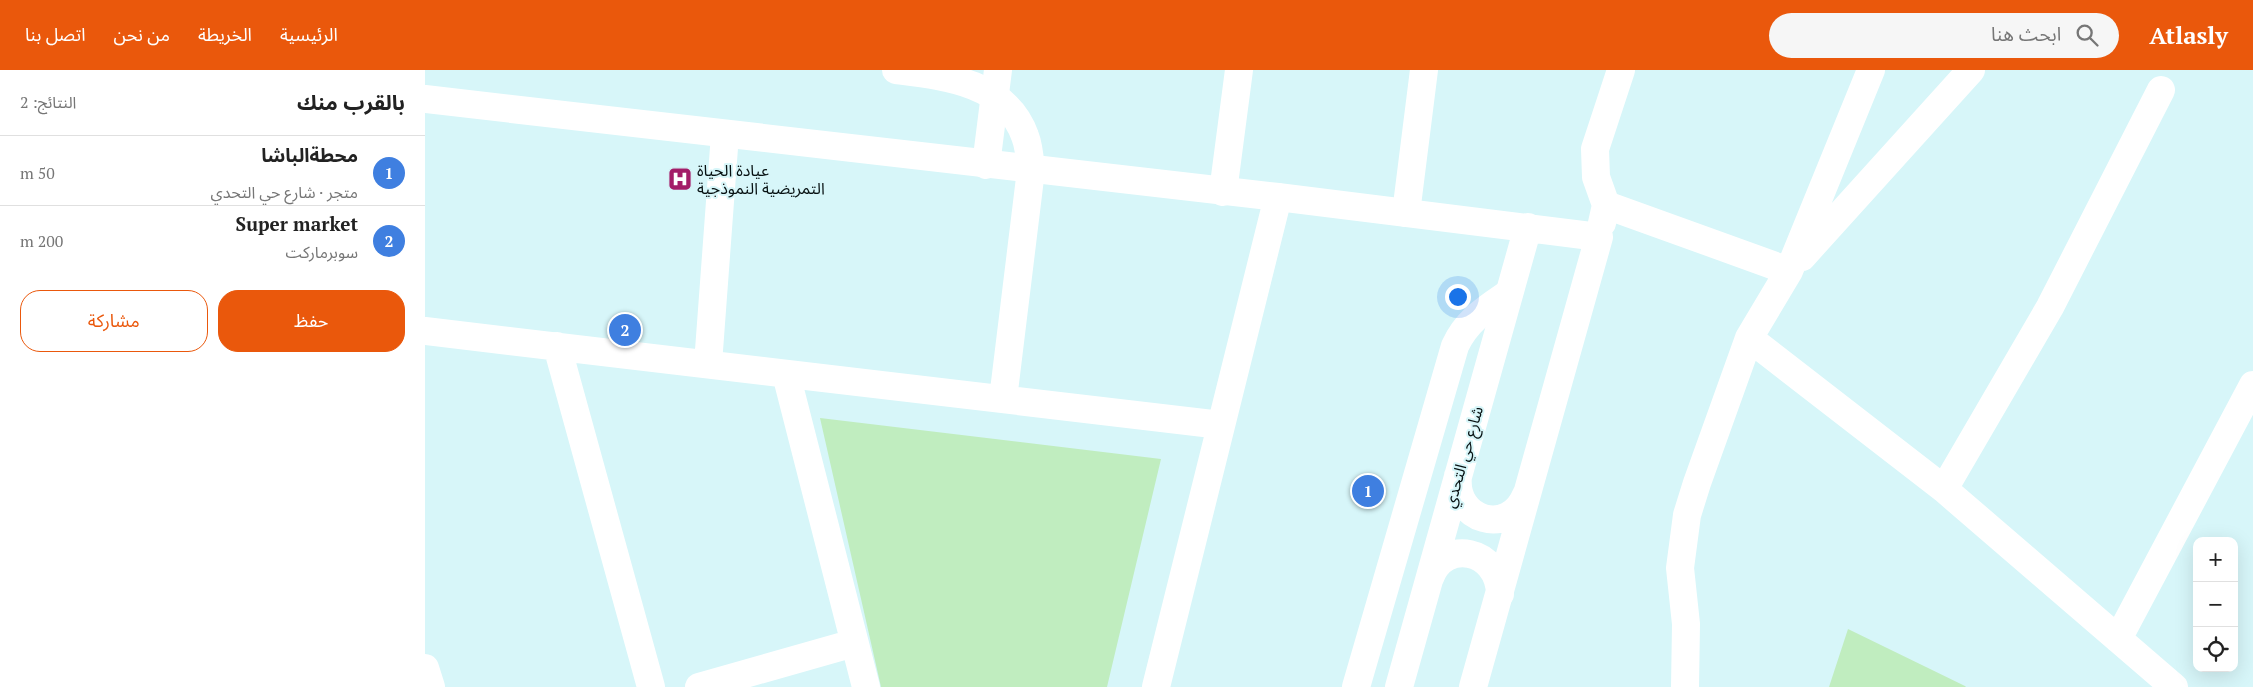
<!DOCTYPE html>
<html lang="ar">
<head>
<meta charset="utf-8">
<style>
	body { margin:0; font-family:"PT Serif","Noto Sans Arabic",serif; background:#f6f6f6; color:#222; direction:rtl }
	.controls { position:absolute; right:15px; bottom:15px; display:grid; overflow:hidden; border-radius:10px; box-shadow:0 5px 20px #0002 }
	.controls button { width:45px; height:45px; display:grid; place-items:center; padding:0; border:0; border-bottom:1px solid #e0e0e0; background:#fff; color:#222; font:25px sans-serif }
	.you { position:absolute; left:1032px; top:226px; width:18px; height:18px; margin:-12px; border:4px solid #fff; border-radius:50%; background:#1a73e8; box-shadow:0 0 0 8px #1a73e833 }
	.badge { display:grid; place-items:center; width:32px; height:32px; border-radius:50%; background:#ea580c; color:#fff; font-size:16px; font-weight:700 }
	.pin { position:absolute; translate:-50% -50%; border:2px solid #fff; box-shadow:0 1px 5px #0006 }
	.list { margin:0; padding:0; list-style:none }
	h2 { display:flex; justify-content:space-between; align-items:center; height:65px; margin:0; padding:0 20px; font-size:21px }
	h2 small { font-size:16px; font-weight:400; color:#767676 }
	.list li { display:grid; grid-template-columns:32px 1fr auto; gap:15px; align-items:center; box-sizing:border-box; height:70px; padding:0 20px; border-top:1px solid #e0e0e0 }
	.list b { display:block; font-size:19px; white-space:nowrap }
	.list p { margin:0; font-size:16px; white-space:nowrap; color:#767676 }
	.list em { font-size:16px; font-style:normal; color:#767676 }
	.actions { display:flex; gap:10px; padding:15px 20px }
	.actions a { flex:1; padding:11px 0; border:1px solid #ea580c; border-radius:20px; text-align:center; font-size:18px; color:#ea580c }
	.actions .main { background:#ea580c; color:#fff }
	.icon { flex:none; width:28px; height:28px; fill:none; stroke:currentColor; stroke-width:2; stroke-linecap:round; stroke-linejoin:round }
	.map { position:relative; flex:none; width:1828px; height:617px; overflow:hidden; direction:ltr }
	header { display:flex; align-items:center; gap:30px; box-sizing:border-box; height:70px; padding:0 25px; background:#ea580c; color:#fff }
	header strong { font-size:24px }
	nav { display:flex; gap:28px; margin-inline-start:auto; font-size:18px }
	.search { width:350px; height:45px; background:#f6f6f6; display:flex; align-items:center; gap:12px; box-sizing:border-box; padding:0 18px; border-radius:28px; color:#767676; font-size:19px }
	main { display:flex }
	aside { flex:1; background:#fff }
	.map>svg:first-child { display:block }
</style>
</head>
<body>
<header>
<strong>Atlasly</strong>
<div class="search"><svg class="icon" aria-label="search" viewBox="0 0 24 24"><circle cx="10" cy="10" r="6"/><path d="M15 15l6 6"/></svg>ابحث هنا</div>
<nav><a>الرئيسية</a><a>الخريطة</a><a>من نحن</a><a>اتصل بنا</a></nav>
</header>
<main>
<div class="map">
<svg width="1828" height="617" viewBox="0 0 1828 617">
	<rect width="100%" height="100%" fill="#d7f6f9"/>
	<path fill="#c0edbf" d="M395 348 736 389 682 617H456Z
		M1423 559 1540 616 1541 617H1404Z"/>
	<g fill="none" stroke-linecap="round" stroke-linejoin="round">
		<path stroke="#fff" stroke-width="28" d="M798 122 814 0
			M1181 135 1364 201
			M981 143 999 0
			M1177 153 1181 135 1171 107 1170 79 1196 0
			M1377 187 1546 0
			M0 261 796 355
			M1324 268 1519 419 1749 617
			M132 276 226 617
			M283 294 300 64
			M361 304 441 617
			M578 329 606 100
			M1519 419 1625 237 1736 20
			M1693 569 1828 315
			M0 598 6 617
			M274 617 429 573
			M731 617 853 127
			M931 617 1030 276C1042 250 1062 238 1084 223
			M1260 617 1261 554 1255 498 1262 445 1272 413 1324 268 1364 201 1446 0"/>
		<path stroke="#fff" stroke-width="28" d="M561 95 573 0"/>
		<path stroke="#fff" stroke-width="28" d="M471 0C519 6 581 12 600 66 604 76 605 88 606 100
			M0 29 853 127 1174 167 1048 617
			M1033 406C1028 451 1084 467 1101 425
			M1005 508C1019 468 1074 479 1075 524
			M974 617 1103 157"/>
	</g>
	<defs>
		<g id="hospital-square" transform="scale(1.25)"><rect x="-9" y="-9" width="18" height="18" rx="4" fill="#a31c68" stroke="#d7f6f9"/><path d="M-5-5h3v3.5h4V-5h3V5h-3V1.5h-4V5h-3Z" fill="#fff"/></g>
	</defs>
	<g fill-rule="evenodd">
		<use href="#hospital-square" x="255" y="109"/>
	</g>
	<g text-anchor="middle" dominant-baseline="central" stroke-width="4" stroke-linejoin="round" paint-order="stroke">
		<g font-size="16" fill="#071112" stroke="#d7f6f9" text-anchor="start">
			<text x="272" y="100">عيادة الحياة<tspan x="272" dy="18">التمريضية النموذجية</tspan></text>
		</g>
		<g font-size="16" fill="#071112" stroke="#d7f6f9">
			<text transform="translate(1038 387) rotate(-74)">شارع حي التحدي</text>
		</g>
	</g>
</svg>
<div class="controls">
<button>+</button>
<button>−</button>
<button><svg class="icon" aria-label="locate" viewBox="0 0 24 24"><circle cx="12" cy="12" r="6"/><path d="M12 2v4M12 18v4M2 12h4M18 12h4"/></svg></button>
</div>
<div class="you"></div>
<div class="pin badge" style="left:943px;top:421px;background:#3f7fe0">1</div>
<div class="pin badge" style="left:200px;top:260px;background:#3f7fe0">2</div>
</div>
<aside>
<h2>بالقرب منك<small>النتائج: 2</small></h2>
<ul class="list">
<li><span class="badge" style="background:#3f7fe0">1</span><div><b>محطةالباشا</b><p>متجر · شارع حي التحدي</p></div><em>50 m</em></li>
<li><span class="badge" style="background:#3f7fe0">2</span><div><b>Super market</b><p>سوبرماركت</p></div><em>200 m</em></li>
</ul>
<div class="actions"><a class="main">حفظ</a><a>مشاركة</a></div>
</aside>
</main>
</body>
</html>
